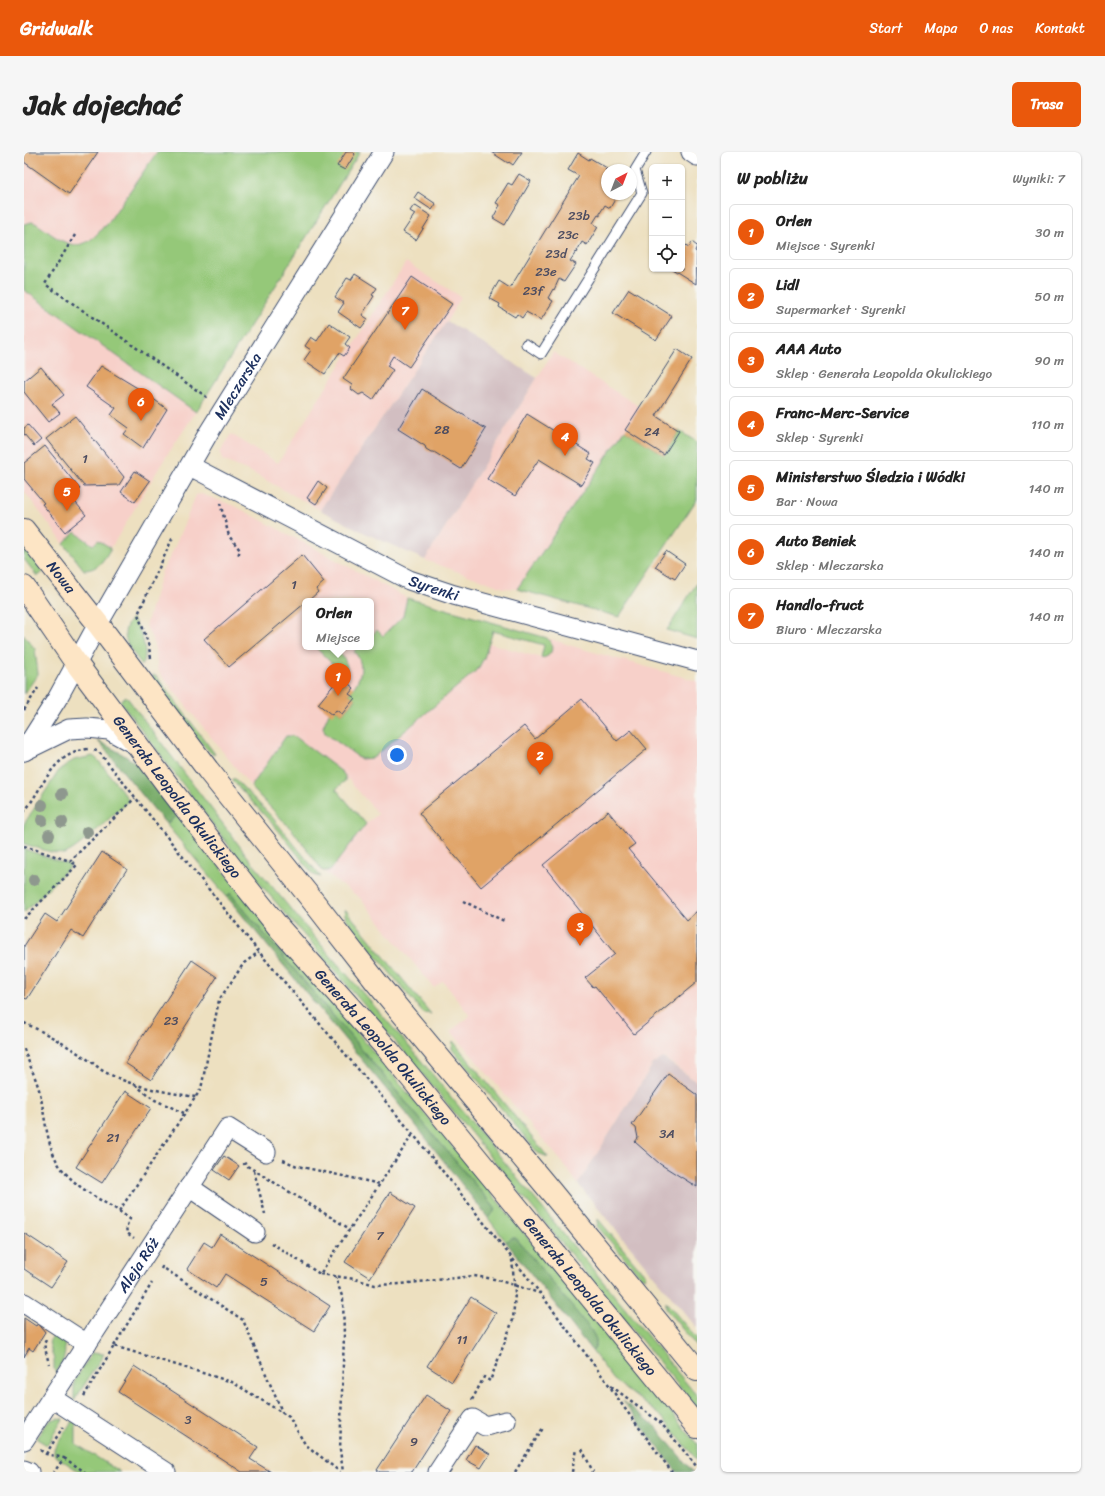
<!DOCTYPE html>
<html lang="pl">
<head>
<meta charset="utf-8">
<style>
	body { margin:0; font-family:Sriracha,sans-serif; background:#f6f6f6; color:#222 }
	.controls { position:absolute; right:12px; top:12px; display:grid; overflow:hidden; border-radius:6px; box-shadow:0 1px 3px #0004 }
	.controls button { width:36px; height:36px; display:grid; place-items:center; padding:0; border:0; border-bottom:1px solid #e0e0e0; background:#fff; color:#222; font:20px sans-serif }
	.compass { position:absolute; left:577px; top:12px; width:36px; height:36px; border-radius:50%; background:#fff; box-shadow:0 1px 3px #0004; rotate:42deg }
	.you { position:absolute; left:373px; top:603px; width:14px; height:14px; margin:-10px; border:3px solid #fff; border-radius:50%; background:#1a73e8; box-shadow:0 0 0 6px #1a73e833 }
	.badge { display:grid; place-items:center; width:26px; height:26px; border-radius:50%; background:#ea580c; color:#fff; font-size:13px; font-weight:700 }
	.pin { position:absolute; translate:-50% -33px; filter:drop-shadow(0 1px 2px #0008) }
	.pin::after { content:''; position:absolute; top:21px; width:14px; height:12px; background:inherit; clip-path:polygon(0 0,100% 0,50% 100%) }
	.popup { position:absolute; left:278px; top:446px; width:72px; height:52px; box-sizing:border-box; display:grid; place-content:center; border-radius:6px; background:#fff; filter:drop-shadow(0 1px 3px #0005); font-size:13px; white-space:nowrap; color:#767676 }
	.popup b { font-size:15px; color:#222 }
	.popup::after { content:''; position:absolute; left:50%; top:100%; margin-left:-8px; border:8px solid transparent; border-top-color:#fff }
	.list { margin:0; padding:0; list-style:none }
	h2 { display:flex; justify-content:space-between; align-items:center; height:52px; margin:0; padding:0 16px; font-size:17px }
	h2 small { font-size:13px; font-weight:400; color:#767676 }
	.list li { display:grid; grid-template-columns:26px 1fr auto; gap:12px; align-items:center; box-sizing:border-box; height:56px; margin:0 8px 8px; padding:0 8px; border:1px solid #e0e0e0; border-radius:6px }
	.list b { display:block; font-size:15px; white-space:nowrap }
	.list p { margin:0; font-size:13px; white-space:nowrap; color:#767676 }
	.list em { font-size:13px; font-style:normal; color:#767676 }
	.icon { flex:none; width:22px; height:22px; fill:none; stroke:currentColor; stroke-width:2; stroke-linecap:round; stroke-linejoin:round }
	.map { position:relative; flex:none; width:673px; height:1320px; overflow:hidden; border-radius:6px }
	header { display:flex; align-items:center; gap:24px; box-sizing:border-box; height:56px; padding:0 20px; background:#ea580c; color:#fff }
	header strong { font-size:19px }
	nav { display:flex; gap:22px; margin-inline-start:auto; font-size:14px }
	.intro { display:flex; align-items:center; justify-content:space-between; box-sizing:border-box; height:96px; padding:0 24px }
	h1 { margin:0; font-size:28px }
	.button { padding:10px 18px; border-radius:6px; background:#ea580c; color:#fff; font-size:14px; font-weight:700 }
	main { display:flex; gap:24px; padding:0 24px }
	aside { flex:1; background:#fff; border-radius:6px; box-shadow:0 1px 3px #0004 }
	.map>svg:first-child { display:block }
</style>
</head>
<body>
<header>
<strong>Gridwalk</strong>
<nav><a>Start</a><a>Mapa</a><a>O nas</a><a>Kontakt</a></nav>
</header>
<div class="intro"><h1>Jak dojechać</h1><a class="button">Trasa</a></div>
<main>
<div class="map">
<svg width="673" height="1320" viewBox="0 0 673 1320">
	<rect width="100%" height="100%" fill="#f6f6f2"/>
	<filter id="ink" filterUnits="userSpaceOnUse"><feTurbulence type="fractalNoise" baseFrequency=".025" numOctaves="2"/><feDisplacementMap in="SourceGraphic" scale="8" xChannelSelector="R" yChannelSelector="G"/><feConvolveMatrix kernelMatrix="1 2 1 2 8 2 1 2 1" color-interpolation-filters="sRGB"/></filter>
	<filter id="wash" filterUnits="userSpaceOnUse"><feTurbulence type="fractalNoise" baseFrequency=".012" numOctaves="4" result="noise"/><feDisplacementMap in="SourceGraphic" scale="16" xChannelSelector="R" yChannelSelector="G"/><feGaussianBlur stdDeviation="0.9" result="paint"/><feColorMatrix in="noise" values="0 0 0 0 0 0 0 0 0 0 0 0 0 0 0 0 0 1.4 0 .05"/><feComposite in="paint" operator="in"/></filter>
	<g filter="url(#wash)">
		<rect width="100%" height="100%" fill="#ede0c0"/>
		<path fill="#f7d0c9" d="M0 0H133L59 107 0 126Z
			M382 110 437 145 423 169 296 358 227 320 198 308 196 300 207 282 254 311Z
			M0 138 172 260 138 311 87 396 74 388 69 393 51 380 40 392 0 339Z
			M529 200 616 255 493 437 480 436 401 408Z
			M177 342 211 354 383 446 379 464 359 484 353 478 347 484V449H281V495H334L330 499 337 511 338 518 330 536 325 542 331 546 318 562 299 575 301 581 337 607 460 506 465 491 517 506H521L528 491 523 486 555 496 673 529V930L640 906 629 912 554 1032 538 1010 427 879 446 864 419 829 410 836 336 746 299 719H306L342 672 354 662 324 627 321 629V624L318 620 273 586 268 584H262L227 635 134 519 132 503 129 489 122 474 138 419 149 399 172 343Z"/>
		<path fill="#d2bec1" d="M423 169 513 226 401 408 341 381 296 358Z
			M639 906 673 930V1176L554 1032 629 912Z"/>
		<path fill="#95c879" stroke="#587c6c" d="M133 0H336L172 260 0 138V72L8 70 13 72C39 90 55 107 80 74L81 75Z
			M601 278 640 303 655 279 673 290V347L595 465 493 437Z
			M51 380 69 393 74 388 87 396C80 407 75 418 60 418L40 392Z
			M0 393 20 419 13 424 0 407Z
			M673 431V487L643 478Z
			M383 446 523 486C531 494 529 505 517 506L520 493 469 479 460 506 454 517 349 606 337 607 301 581 299 575 305 561 312 558 318 562 331 547 325 542C337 527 342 514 330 499L334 495H347V484L353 478 359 484 379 464Z
			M108 466C116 475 126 502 118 513 107 497 92 484 108 466Z
			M0 483 11 497 14 522 0 542Z
			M291 495H310C318 502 327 513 321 524Z
			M129 523 133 525 191 602 190 603C180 599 137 538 128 525Z
			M102 544 227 709 280 773 390 900 673 1244V1256L383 903 218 711 96 549Z
			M262 584H268L273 586 318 620 321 624V629L312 637 342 672 306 719H299L269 679 227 635Z
			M69 604 74 608 105 648C95 657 49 703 39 702 26 701 12 695 0 692V672L36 617 50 608Z
			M210 626 248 665 297 725 290 723 255 679 208 628Z
			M154 663 269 804 450 1020 673 1292V1308L636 1263 590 1228 568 1199C575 1190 572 1187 567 1178L488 1086 482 1090 464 1066 470 1060V1055L206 741 203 745 142 672Z
			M0 697 47 713 0 761Z
			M321 757 407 862 399 861 322 767 320 758Z
			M429 889 524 1005 514 1001 428 897Z
			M574 1067 622 1124 621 1126 616 1124 573 1074Z
			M642 1150 673 1187V1195L642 1157Z
			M30 1182 38 1185C44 1202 40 1207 32 1221L30 1217V1208L25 1190Z
			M68 1201 80 1202 50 1249V1230Z
			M34 1266 39 1267 23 1293 13 1287C19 1278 22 1267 34 1266Z
			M48 1269 52 1270V1292L96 1320H56L30 1303V1297Z"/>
		<path fill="#78ac69" stroke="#4a6e64" d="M74 589 95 600 112 611 154 663 142 672Z
			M206 741 470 1055V1060L464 1066 390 971 203 745Z
			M488 1086H492L567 1178C572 1187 575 1190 568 1199L482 1090Z
			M599 1249 630 1273 669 1320H653Z"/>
		<g id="blocks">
			<path fill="#e0a366" d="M0 0H74L45 42 0 10Z
				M322 0H329L331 2 321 18 313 14Z
				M467 0H498L489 13 485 10 484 11Z
				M554 1 565 8 566 6 583 16 581 18 583 19V42H594L586 56 581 53 576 61V64L574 63 569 71 574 75 563 93 558 90 553 99H554L553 101 552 100 546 109 552 112 540 130 535 127 530 138 529 137 524 146 529 149 517 168 502 160 498 166 493 162 491 165 475 155 476 152 465 146 475 129 486 136 543 43 555 24 544 18Z
				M495 22 507 29 481 73 469 66 476 53 472 51 484 31 488 33Z
				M394 40 412 52 408 58 390 46Z
				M390 53 407 64 392 88 379 80 391 62 386 59Z
				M668 90 673 94 671 99 673 100 672 132 648 117H658V91L665 95Z
				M331 122 353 136 348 143 350 144 338 163 344 167 337 176 314 160 320 151 311 145 323 126 327 128Z
				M388 125 428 152 385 215 369 204 363 214 369 218 349 248 339 241 335 243 327 237 328 233 319 227Z
				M605 137 648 164 632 188 589 161Z
				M305 171 326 185 321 192 326 196 320 204 315 201 301 222 280 208 287 198 281 194 287 185 293 189Z
				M653 197 668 207 632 264 655 279 640 303 601 278Z
				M77 214 120 240 143 257 119 296 100 282 105 276 87 263 92 256 62 235Z
				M17 215 40 243 28 252 36 261 24 270 0 240V229Z
				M398 237 462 277 437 317 410 300H407L402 297 401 294 374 277Z
				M503 262 567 302 564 307 571 311 557 333 515 307 491 344 463 327Z
				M51 264 100 325 95 333 60 334 22 287Z
				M4 273 17 288 10 294 0 282V276Z
				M21 294 56 337 47 345 62 363 41 380 18 352 20 351 0 327V311Z
				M111 319 126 329 111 350 97 340Z
				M294 329 303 336 292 352 283 346Z
				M642 399 661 412 651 427 631 415Z
				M278 403 300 430 292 437 294 440 284 449H281V451L205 515 180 487Z
				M316 525 330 536 325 542 331 546 318 562 312 558 308 563 294 552Z
				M558 547 593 589 607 578 623 597 457 735 395 661 500 574 511 587Z
				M584 659 611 692 604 697 663 768 673 759V830L610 882 571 834 569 835 561 826 591 802 519 713Z
				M78 700 103 717 59 786 47 778 3 847 0 846V794L21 762 33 770Z
				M168 808 193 825 127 928 101 911Z
				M644 922 673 943V1035L636 1012 611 990 614 986 612 976 608 973Z
				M101 939 127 956 78 1031 52 1015Z
				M200 1004 215 1014 205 1028 190 1018Z
				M366 1040 391 1056 346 1126 321 1110Z
				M0 1081 44 1110 27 1135 0 1117Z
				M196 1082 306 1154 290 1179 201 1122 192 1136 163 1117 180 1090 188 1095Z
				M447 1145 472 1161 428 1230 403 1214Z
				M0 1166 12 1174 14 1171 21 1180 9 1199 5 1196 0 1205Z
				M110 1214 234 1295 226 1307 247 1320H218L94 1240Z
				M402 1243 427 1259 388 1320H356L353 1318Z
				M451 1293 466 1302 457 1316 442 1308Z"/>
		</g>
	</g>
	<g filter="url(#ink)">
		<use href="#blocks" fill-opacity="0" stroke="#3a4a6d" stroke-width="1"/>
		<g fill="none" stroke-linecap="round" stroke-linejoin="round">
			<g stroke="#3a4a6d" stroke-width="11">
				<path id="service" d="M502 192 517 202 618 41 611 18 622 0"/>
			</g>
			<g stroke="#3a4a6d" stroke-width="21">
				<g id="minor">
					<path d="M667 0 673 4"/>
					<path id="s1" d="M166 314 385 428 430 443 673 509"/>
					<path id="s2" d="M0 599 33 547 74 472 185 280 360 0"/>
					<path d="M0 599 45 577 63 576 85 578 114 594"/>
					<path d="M165 1035 231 1080"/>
					<path d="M0 1151 63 1192"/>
					<path d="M28 1246 142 1320"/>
					<path id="s3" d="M0 1288 204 976 242 1000"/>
					<path d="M0 1318 5 1320"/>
					<path d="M414 1320 449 1267 461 1274 482 1269"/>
				</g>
			</g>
			<g stroke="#3a4a6d" stroke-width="24">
				<g id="secondary">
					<path id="s4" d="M0 378 74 472 184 618 293 754 353 831 524 1036 673 1218"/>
					<path id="s5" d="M0 435 52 511 148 639 220 732 256 777 365 899 673 1275"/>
				</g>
			</g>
			<path stroke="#3a4a6d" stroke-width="2.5" stroke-dasharray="3 3" stroke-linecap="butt" d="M51 83 21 132 184 246
				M196 351 205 384 216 398 214 404
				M127 506 124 491 114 462 149 385
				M0 558 14 536
				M70 598 75 600 235 800 389 982 516 1141 585 1233 599 1254 648 1320
				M0 660C20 635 27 602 64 597
				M0 694 46 709 111 646
				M439 749 480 769
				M0 767 53 713 46 709
				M0 871C23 881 45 895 66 909 71 912 75 917 81 920 109 935 140 940 172 945
				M0 897C5 912 12 926 16 941 21 964 23 999 38 1017 53 1036 75 1047 95 1059L177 937 195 848 220 811 235 800
				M111 933 131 948 160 961
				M259 1008 273 1014 356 1032
				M222 1011 220 1012 326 1077
				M230 1019 241 1062
				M95 1059 106 1067 102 1075 103 1081 110 1086
				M247 1091 296 1122 389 982
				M137 1117 138 1115 219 1168 258 1260
				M296 1122 331 1127 351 1133 376 1132 450 1124 470 1127 515 1141
				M311 1124 319 1147 320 1183 316 1298 319 1320
				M22 1188 20 1192 25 1212
				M90 1194 128 1131
				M587 1234 637 1271 673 1315
				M60 1244 90 1194 208 1230 265 1265 281 1292 316 1320
				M448 1248 460 1225 466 1229 489 1168 491 1141 488 1107
				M558 1297 569 1320
				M16 1298 22 1302 40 1306 30 1320
				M22 1302 39 1275
				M40 1306 61 1320
				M491 1320 519 1276
				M548 1320 552 1297"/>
			<use href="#service" stroke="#fff" stroke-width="9"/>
			<use href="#minor" stroke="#fff" stroke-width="19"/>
			<use href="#secondary" stroke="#fde5c5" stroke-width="22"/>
		</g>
		<g fill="#8e988e">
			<circle cx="38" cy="642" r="6"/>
			<circle cx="18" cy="653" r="6"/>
			<circle cx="18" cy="668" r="6"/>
			<circle cx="38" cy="670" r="6"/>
			<circle cx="63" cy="680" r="6"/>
			<circle cx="25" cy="683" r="6"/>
			<circle cx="10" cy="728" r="6"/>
		</g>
	</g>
	<g text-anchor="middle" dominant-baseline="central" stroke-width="3" stroke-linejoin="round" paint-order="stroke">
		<g font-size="13" fill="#4c4c60">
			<text x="555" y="63">23b</text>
			<text x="544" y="82">23c</text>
			<text x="532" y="101">23d</text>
			<text x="522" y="119">23e</text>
			<text x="509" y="138">23f</text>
			<text x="418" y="277">28</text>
			<text x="628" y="279">24</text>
			<text x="61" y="306">1</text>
			<text x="270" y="432">1</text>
			<text x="147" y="868">23</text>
			<text x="643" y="981">3A</text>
			<text x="89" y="985">21</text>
			<text x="356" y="1083">7</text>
			<text x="240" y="1129">5</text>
			<text x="438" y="1187">11</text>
			<text x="164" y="1267">3</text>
			<text x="390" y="1289">9</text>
		</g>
		<g font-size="15" fill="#1b2f5e" stroke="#f6f6f2">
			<text stroke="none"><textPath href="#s2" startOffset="423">Mleczarska</textPath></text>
			<text stroke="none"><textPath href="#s4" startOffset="60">Nowa</textPath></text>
			<text stroke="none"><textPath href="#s1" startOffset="273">Syrenki</textPath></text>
			<text stroke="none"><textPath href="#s5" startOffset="260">Generała Leopolda Okulickiego</textPath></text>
			<text stroke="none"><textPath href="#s5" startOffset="584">Generała Leopolda Okulickiego</textPath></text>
			<text stroke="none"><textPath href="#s3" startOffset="209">Aleja Róż</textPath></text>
			<text stroke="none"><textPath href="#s5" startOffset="908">Generała Leopolda Okulickiego</textPath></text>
		</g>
	</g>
</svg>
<div class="controls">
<button>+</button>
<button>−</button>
<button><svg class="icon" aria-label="locate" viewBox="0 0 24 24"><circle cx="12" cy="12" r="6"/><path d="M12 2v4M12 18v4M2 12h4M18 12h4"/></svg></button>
</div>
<svg class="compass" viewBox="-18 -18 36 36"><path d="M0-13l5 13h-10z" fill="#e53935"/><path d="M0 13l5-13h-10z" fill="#767676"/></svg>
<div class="you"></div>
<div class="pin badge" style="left:314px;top:544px">1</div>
<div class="popup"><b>Orlen</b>Miejsce</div>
<div class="pin badge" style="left:516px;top:623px">2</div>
<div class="pin badge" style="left:556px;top:794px">3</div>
<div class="pin badge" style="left:541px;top:304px">4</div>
<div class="pin badge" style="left:43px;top:359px">5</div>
<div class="pin badge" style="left:117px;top:269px">6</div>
<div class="pin badge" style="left:381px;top:178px">7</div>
</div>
<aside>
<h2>W pobliżu<small>Wyniki: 7</small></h2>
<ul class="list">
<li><span class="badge">1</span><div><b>Orlen</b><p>Miejsce · Syrenki</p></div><em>30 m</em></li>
<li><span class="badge">2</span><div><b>Lidl</b><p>Supermarket · Syrenki</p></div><em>50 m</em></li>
<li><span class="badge">3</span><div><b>AAA Auto</b><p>Sklep · Generała Leopolda Okulickiego</p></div><em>90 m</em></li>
<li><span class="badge">4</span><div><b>Franc-Merc-Service</b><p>Sklep · Syrenki</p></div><em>110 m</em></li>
<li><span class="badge">5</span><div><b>Ministerstwo Śledzia i Wódki</b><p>Bar · Nowa</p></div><em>140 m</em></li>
<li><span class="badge">6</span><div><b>Auto Beniek</b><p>Sklep · Mleczarska</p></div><em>140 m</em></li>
<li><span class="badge">7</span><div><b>Handlo-fruct</b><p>Biuro · Mleczarska</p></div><em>140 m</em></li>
</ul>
</aside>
</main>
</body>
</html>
